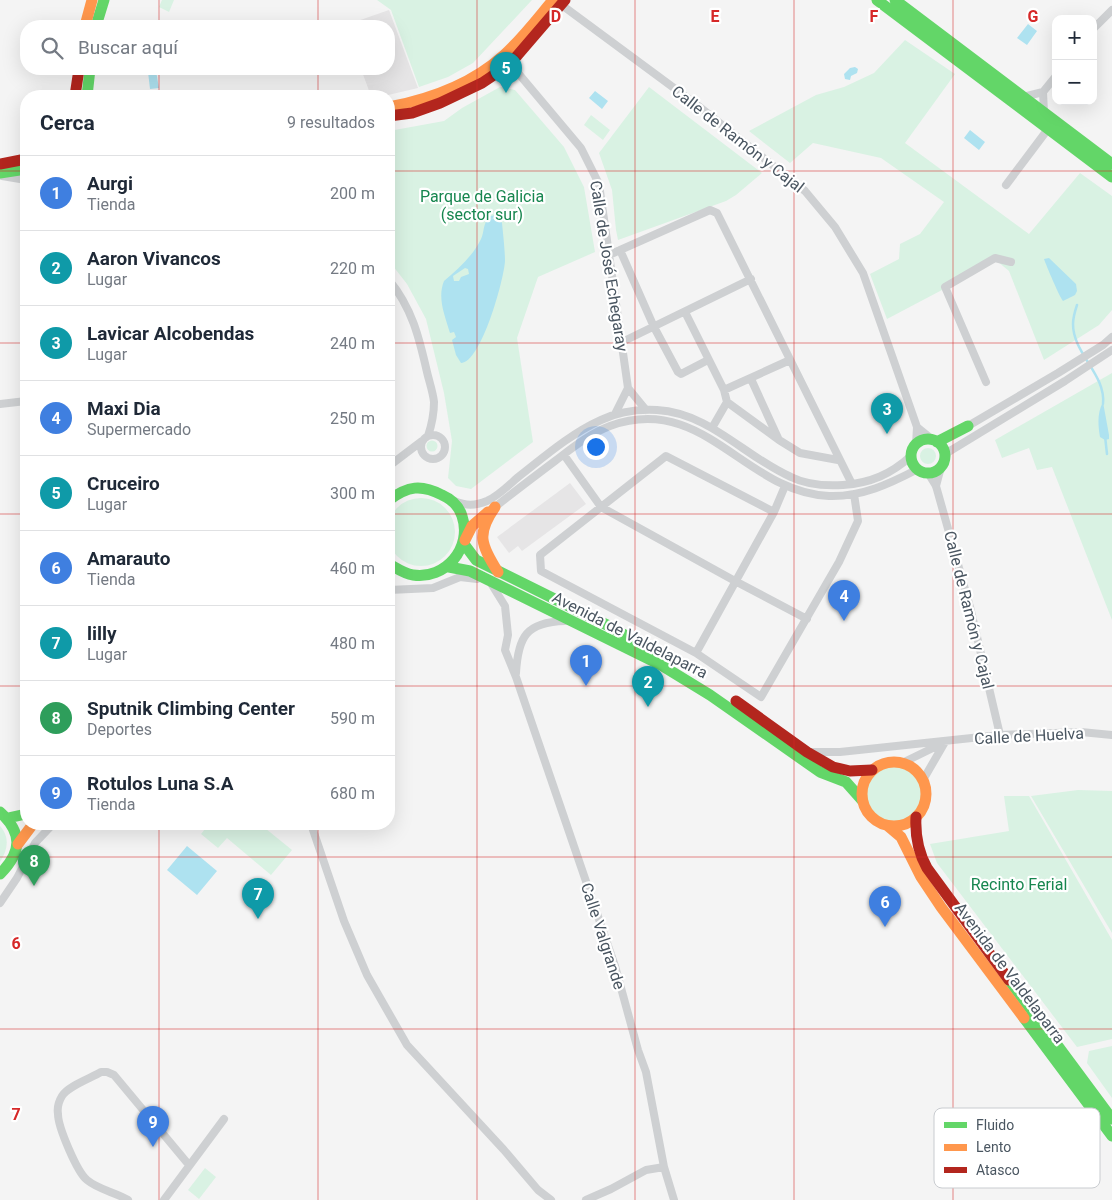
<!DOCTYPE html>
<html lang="es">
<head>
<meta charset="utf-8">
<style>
	body { margin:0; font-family:Roboto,sans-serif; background:#f6f6f7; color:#1f2937 }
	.controls { position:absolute; right:15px; top:15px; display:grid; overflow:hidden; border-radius:10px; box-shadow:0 5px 20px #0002 }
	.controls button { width:45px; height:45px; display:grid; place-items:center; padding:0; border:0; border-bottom:1px solid #e0e1e3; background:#fff; color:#1f2937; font:25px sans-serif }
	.you { position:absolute; left:595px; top:446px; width:18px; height:18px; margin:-12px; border:4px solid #fff; border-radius:50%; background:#1a73e8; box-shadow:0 0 0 8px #1a73e833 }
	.badge { display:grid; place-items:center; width:32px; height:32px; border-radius:50%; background:#0f766e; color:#fff; font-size:16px; font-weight:700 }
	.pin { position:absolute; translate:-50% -41px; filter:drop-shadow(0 1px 2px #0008) }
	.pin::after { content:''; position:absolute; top:26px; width:18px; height:15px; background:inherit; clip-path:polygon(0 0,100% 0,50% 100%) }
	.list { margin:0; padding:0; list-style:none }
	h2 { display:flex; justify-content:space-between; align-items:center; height:65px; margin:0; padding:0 20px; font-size:21px }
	h2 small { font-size:16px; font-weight:400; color:#747a83 }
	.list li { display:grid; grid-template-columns:32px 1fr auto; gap:15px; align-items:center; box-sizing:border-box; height:75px; padding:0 20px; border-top:1px solid #e0e1e3 }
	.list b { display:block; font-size:19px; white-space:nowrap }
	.list p { margin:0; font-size:16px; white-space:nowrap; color:#747a83 }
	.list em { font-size:16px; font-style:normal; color:#747a83 }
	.icon { flex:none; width:28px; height:28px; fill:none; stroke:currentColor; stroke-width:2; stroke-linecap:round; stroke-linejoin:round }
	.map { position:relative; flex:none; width:1112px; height:1200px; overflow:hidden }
	.search { position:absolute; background:#fff; box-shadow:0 5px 20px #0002; left:20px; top:20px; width:375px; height:55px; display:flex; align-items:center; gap:12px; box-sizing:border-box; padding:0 18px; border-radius:20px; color:#747a83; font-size:19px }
	.panel { position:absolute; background:#fff; box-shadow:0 5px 20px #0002; left:20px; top:90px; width:375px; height:740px; border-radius:20px }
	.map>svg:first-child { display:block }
</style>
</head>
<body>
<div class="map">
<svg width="1112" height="1200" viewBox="0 0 1112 1200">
	<rect width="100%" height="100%" fill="#f4f4f4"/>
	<path fill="#e6e5e6" d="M389 10 418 88 384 96H371L361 69H389V26L346 25Z
		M570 483 586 504 522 551 518 546 509 553 497 537Z"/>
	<path fill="#d9f2e3" d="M162 0H174L169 12 159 7Z
		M377 0H532L473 63 448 77 419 87 391 10Z
		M905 40 955 74 905 143 1029 234 1080 173 1112 196V310L1099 325 1044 360 1009 271 997 261 887 319 870 274 899 259 900 244 920 234 944 202 881 158 813 143 790 163 749 131 816 95 844 87 874 73Z
		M500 87 515 90 564 147 584 187 595 252 538 277 517 338 533 442 471 489 456 486 448 478 452 441 444 393 426 319 407 284 389 261V131L444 121 462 108Z
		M649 87 762 173 736 195 726 201 618 240 616 230 612 190 599 153Z
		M591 115 610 130 603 140 584 125Z
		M1112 373V620L1052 467 1037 470 1029 448 1002 458 995 440Z
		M426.5 446a5.5 5.5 0 1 1 11 0a5.5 5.5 0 1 1-11 0Z
		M920 456a8 8 0 1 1 16 0a8 8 0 1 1-16 0Z
		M387 532a34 34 0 1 1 68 0a34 34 0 1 1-68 0Z
		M865 794a29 29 0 1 1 58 0a29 29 0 1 1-58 0Z
		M1078 790 1112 791V933L1031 796Z
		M1004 796H1029L1112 940V1039L1077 1047 937 863 930 844 1009 831Z
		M209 824H260L292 850 271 875 227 838 218 848 201 834Z
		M0 826C10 837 8 850 0 862Z
		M1112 1046V1098L1087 1063 1089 1051Z
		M205 1168 216 1177 199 1199 188 1190Z"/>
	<path fill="#aee2f0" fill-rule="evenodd" d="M1028 24 1037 31 1027 45 1017 38Z
		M855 67 858 69 857 73 851 76 850 80 845 79 844 74 850 68Z
		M156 71 159 88 150 89 148 72Z
		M595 91 608 101 602 109 589 98Z
		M970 130 985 142 979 150 964 138Z
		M497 215V218L490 219H499L502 223C503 233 505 251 505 261 504 280 481 363 461 363L456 355 452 340 456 337 454 332 450 333C445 316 437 298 444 281 458 269 473 256 481 239 484 233 483 226 487 220L485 217ZM465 268 468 269 469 274 461 277 459 281H454L453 276Z
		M1049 258 1076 284 1077 291 1075 295 1063 301C1060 298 1046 265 1044 259Z
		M1103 402 1109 435V439L1105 440 1100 437C1098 425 1097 413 1103 402Z
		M187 846 217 871 197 895 167 870Z"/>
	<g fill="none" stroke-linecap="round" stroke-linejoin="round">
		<path stroke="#aee2f0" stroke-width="2.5" d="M1077 305C1075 311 1073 318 1073 324 1073 354 1106 374 1103 404
			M1105 436 1107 454"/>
		<path stroke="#ced0d2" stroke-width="8" d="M559 3 697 105 805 191 835 227 863 273 917 427 933 440
			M1093 29 1112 10
			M508 61 581 148 599 184 628 388
			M1043 92 1044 113
			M1023 97 1043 92 1056 76
			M2 176 26 180
			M1006 185 1048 129
			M620 250 654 327 678 372 681 374 708 360
			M609 255 710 210 717 213 852 484
			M389 280C412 308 419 337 427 372 429 381 433 392 434 402 434 414 432 424 428 436
			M685 312 724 390 727 402 779 440 800 453 838 460
			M622 342 751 279
			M751 379 778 438
			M986 382 945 287 995 258 1011 262
			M628 388 646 410
			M724 390 790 360
			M0 404 26 401
			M615 414 628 388
			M968 426 1058 373 1103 345 1112 337
			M712 428 727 402
			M421 447a12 12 0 1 1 24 0a12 12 0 1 1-24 0Z
			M916 445 917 427
			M945 454 1065 381 1112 350
			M564 455 601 507 735 581 807 619
			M389 466 422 441
			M928 473 936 486 970 607 1000 735
			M936 486 941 467
			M454 501C466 506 475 506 487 501 498 496 508 486 517 478 544 457 570 434 601 420 618 412 638 409 657 410 710 413 745 457 791 477 807 485 826 486 843 485 871 483 891 474 911 456
			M495 507C515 491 535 476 555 461 572 448 589 434 610 426 704 392 745 493 829 496 862 497 889 484 918 469
			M774 512 666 456 540 555 541 571 696 653 761 697 839 562 858 521 854 494
			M492 585 505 606 508 635 505 650 516 677 615 966 638 1050 646 1072 664 1167 674 1200
			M389 590 433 588 460 577 477 579
			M696 653 774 512 785 486
			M516 673C518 637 526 622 565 621
			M813 752H840L1000 735 1081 732 1112 735
			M902 763 941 744
			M923 780 945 742
			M311 824 344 921 367 975 407 1045 504 1150 538 1190 551 1200
			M0 903 17 878 35 843 53 824
			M128 1200C115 1192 99 1190 87 1180 77 1172 58 1127 58 1114 57 1108 59 1101 62 1096 68 1086 91 1078 101 1072H107L114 1075 189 1165
			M164 1200 224 1119
			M586 1200 611 1189 646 1170 664 1167"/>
		<path stroke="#63d668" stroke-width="11" d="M877 0 1112 177
			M895 0 1112 164
			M96 26 104 0
			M87 96 90 69
			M0 173 26 169
			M911 456a17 17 0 1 1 34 0a17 17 0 1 1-34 0Z
			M937 442 968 426
			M389 500C408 486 421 484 442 495 451 499 459 506 462 516 473 548 445 580 413 575 405 574 396 568 389 564
			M464 544 476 560 609 626 653 651
			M449 567 470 571 661 665 710 695 820 772 846 782 862 800
			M0 812C23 833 22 852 0 874
			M8 818 26 814
			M1009 980 1112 1119
			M1024 1018 1112 1136"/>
		<path stroke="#ff974d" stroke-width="11" d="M85 26 92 0
			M389 107C431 99 472 84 504 55 522 39 537 19 553 0
			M495 507C476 534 481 545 498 572
			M465 540 472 526 488 512
			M862 794a32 32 0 1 1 64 0a32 32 0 1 1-64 0Z
			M888 826 901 837 921 877 941 907 1024 1018
			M18 844 33 824"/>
		<path stroke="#b3261e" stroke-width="11" d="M75 96 79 69
			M389 116 412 113 440 103 482 83 510 64 565 0
			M0 164 26 159
			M736 701 807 752 833 767 850 771 872 770
			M916 817C915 836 918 852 927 868L1009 980"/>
	</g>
	<path fill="none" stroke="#d62828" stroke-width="1" stroke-opacity="0.55" d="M159 0V26M318 0V26M477 0V1200M635 0V1200M794 0V1200M953 0V1200M159 69V96M318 69V96M0 171H26M389 171H1112M0 343H26M389 343H1112M0 514H26M389 514H1112M0 686H26M389 686H1112M159 824V1200M318 824V1200M0 857H1112M0 1029H1112"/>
	<g text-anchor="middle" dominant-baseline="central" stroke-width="4.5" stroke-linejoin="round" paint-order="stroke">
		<g font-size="16" fill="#4a5661" stroke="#fff">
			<text transform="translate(738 139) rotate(38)">Calle de Ramón y Cajal</text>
			<text transform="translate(609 266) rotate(81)">Calle de José Echegaray</text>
			<text transform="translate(969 610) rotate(76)">Calle de Ramón y Cajal</text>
			<text transform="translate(630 635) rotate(27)">Avenida de Valdelaparra</text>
			<text transform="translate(1029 736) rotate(-3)">Calle de Huelva</text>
			<text transform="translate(603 936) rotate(72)">Calle Valgrande</text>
			<text transform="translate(1010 973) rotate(53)">Avenida de Valdelaparra</text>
		</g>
		<g font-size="16" fill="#17864f" stroke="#fff">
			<text x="482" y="196">Parque de Galicia<tspan x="482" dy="18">(sector sur)</tspan></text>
			<text x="1019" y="884">Recinto Ferial</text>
		</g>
	</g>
	<rect x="934" y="1108" width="166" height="80" rx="8" fill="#fff" stroke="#c9ccd0" stroke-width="1"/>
	<rect x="944" y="1122" width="23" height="6" fill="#63d668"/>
	<rect x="944" y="1144" width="23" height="7" fill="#ff974d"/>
	<rect x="944" y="1167" width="23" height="6" fill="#b3261e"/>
	<g font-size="14" fill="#4a5661">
		<text x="976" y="1130">Fluido</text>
		<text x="976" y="1152">Lento</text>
		<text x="976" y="1175">Atasco</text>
	</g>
	<g font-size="16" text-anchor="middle" font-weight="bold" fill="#d62828" stroke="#fff" stroke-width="4.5" stroke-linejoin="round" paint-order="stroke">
		<text x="556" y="22">D</text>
		<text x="715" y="22">E</text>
		<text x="874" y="22">F</text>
		<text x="1033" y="22">G</text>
		<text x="16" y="949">6</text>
		<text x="16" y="1120">7</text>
	</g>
</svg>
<div class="controls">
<button>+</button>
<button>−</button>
</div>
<div class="you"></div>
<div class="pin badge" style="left:586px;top:686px;background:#3f7fe0">1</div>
<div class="pin badge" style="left:648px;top:707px;background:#0f9aa8">2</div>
<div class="pin badge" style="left:887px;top:434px;background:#0f9aa8">3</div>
<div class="pin badge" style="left:844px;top:621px;background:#3f7fe0">4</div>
<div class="pin badge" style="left:506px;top:93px;background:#0f9aa8">5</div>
<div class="pin badge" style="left:885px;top:927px;background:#3f7fe0">6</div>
<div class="pin badge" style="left:258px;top:919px;background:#0f9aa8">7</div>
<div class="pin badge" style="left:34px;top:886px;background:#2e9e5b">8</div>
<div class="pin badge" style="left:153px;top:1147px;background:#3f7fe0">9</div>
<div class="search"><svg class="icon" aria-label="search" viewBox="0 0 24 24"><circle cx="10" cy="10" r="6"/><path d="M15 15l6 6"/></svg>Buscar aquí</div>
<section class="panel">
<h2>Cerca<small>9 resultados</small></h2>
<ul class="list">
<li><span class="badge" style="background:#3f7fe0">1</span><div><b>Aurgi</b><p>Tienda</p></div><em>200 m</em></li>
<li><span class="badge" style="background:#0f9aa8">2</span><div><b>Aaron Vivancos</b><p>Lugar</p></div><em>220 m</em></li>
<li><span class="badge" style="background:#0f9aa8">3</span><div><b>Lavicar Alcobendas</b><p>Lugar</p></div><em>240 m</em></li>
<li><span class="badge" style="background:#3f7fe0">4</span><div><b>Maxi Dia</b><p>Supermercado</p></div><em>250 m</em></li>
<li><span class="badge" style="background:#0f9aa8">5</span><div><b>Cruceiro</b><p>Lugar</p></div><em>300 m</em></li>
<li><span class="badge" style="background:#3f7fe0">6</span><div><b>Amarauto</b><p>Tienda</p></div><em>460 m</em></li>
<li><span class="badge" style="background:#0f9aa8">7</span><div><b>lilly</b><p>Lugar</p></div><em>480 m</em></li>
<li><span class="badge" style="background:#2e9e5b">8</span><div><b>Sputnik Climbing Center</b><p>Deportes</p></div><em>590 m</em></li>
<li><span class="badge" style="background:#3f7fe0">9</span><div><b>Rotulos Luna S.A</b><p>Tienda</p></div><em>680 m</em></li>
</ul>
</section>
</div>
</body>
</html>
